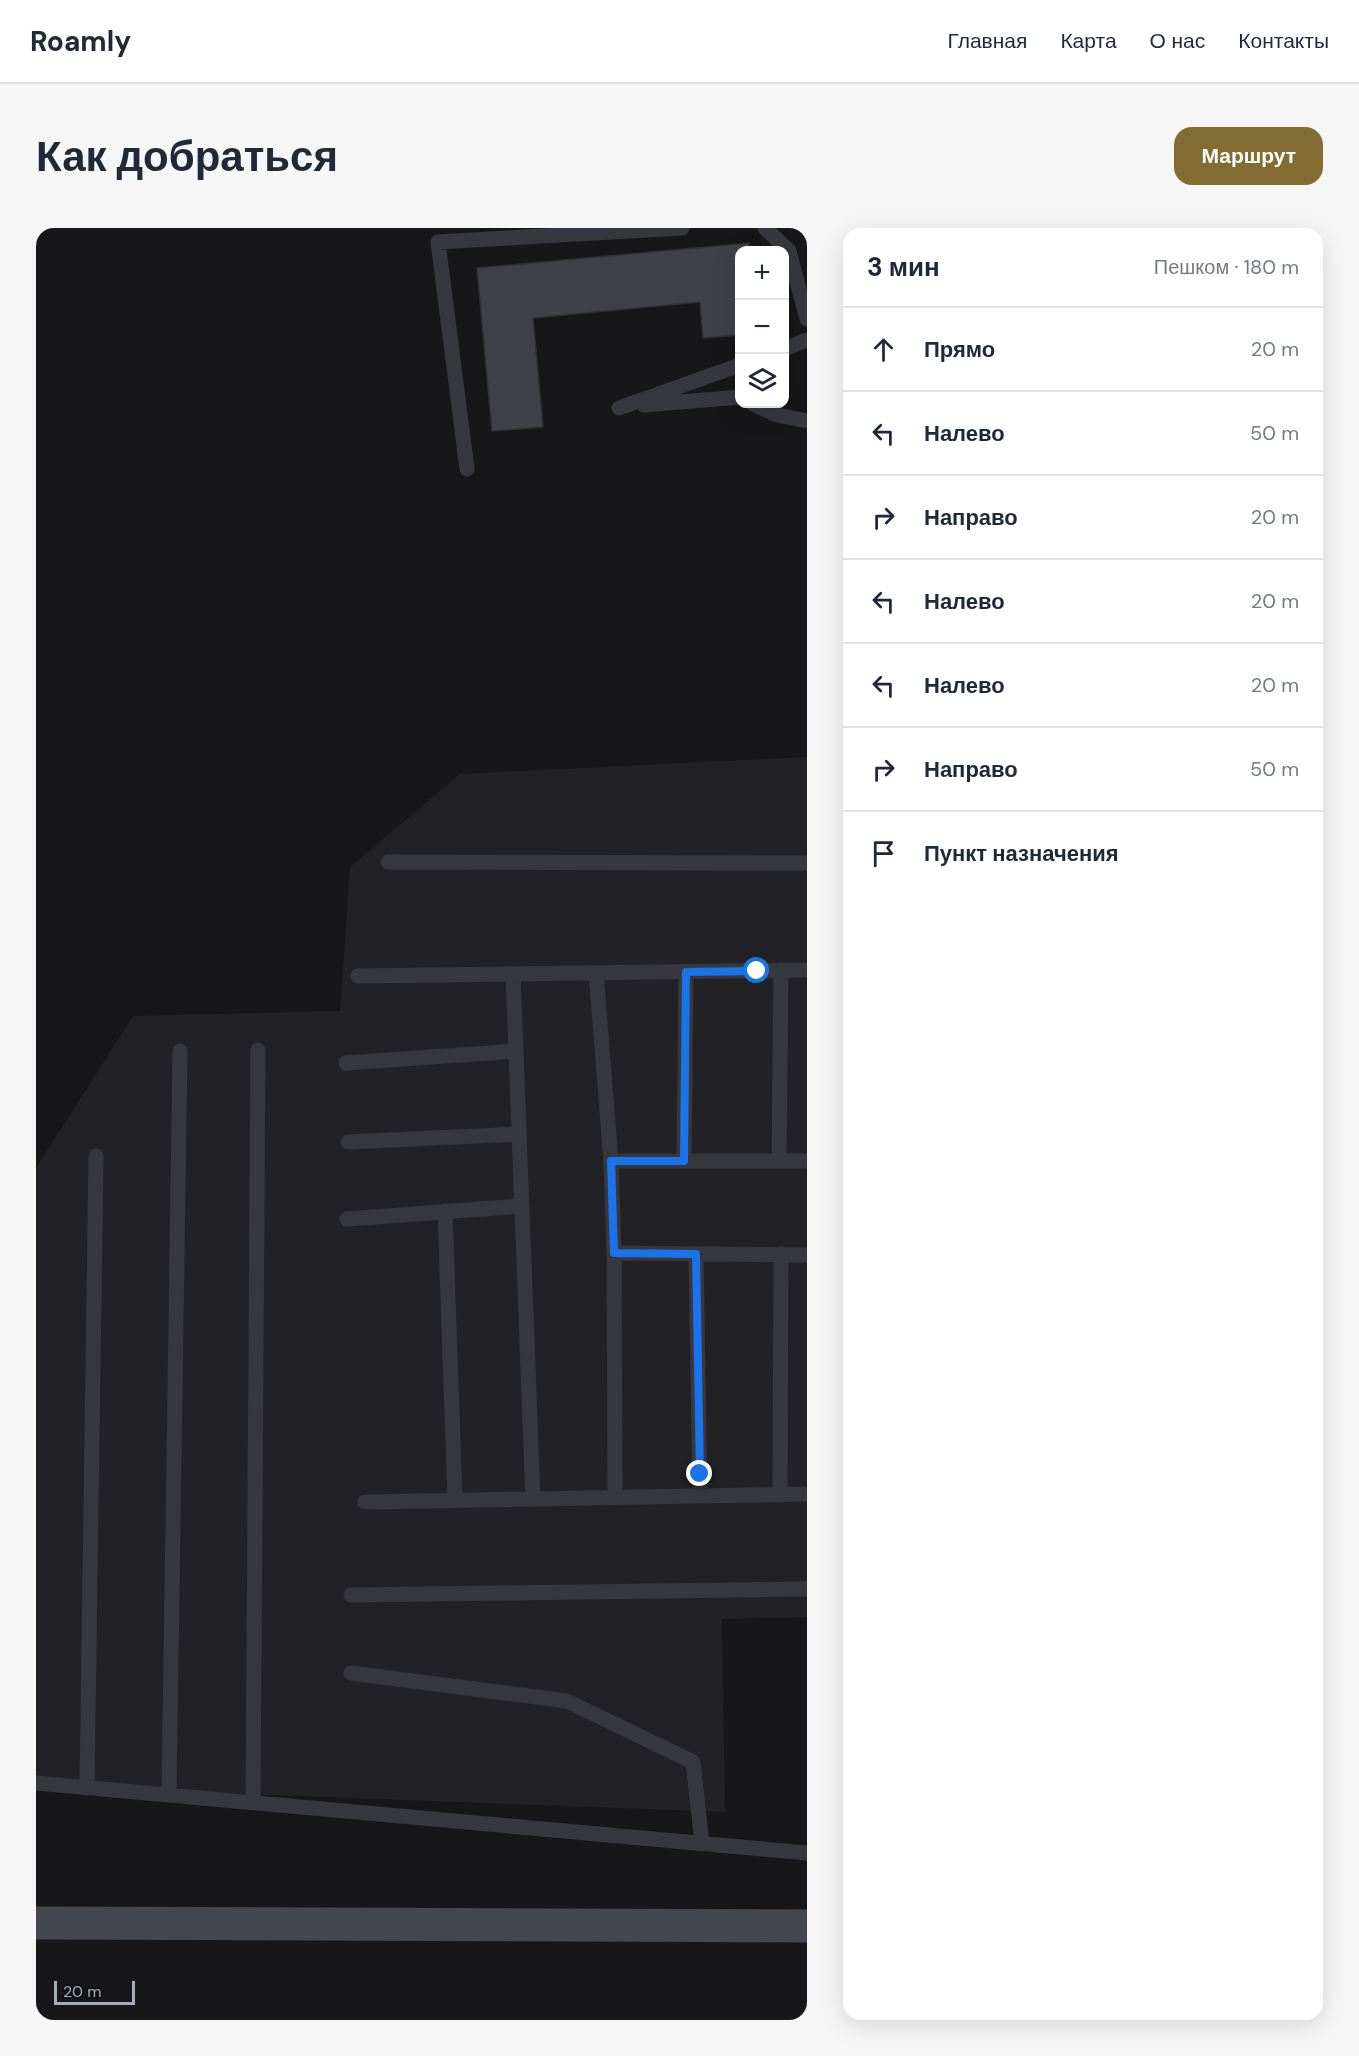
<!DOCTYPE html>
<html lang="ru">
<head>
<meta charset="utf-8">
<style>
	body { margin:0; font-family:"DM Sans",sans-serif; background:#f6f6f7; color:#1f2937 }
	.controls { position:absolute; right:18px; top:18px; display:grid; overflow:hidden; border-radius:12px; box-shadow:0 6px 24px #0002 }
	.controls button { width:54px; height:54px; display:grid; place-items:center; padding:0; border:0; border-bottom:2px solid #e0e1e3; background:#fff; color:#1f2937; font:30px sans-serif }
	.scale { position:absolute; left:18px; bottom:15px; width:81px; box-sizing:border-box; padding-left:6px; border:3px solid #a8acb9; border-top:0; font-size:16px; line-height:21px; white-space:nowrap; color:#a8acb9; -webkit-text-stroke:4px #111114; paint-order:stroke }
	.stop { position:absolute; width:18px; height:18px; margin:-14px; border:4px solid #1a73e8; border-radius:50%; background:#fff }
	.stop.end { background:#1a73e8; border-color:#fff; box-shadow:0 2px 6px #0008 }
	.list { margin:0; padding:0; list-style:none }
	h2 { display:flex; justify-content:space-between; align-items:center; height:78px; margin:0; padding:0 24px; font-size:26px }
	h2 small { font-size:20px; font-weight:400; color:#747a83 }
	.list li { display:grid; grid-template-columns:39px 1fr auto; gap:18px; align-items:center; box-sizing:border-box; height:84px; padding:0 24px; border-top:2px solid #e0e1e3 }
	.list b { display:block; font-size:22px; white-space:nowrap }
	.list em { font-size:20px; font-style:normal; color:#747a83 }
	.icon { flex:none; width:33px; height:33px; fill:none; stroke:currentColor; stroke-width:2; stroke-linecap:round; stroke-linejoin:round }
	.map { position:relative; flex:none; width:771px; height:1792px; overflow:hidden; border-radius:18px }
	header { display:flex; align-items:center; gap:36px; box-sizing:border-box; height:84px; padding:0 30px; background:#fff; border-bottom:2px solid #e0e1e3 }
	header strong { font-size:28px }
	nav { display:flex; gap:33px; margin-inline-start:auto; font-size:21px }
	.intro { display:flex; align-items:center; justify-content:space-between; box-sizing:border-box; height:144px; padding:0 36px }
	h1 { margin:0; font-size:42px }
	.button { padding:15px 27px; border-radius:18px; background:#836c31; color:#fff; font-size:21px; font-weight:700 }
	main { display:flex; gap:36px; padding:0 36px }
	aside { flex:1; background:#fff; border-radius:18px; box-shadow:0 6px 24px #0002 }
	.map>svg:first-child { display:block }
</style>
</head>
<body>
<header>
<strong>Roamly</strong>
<nav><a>Главная</a><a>Карта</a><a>О нас</a><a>Контакты</a></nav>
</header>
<div class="intro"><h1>Как добраться</h1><a class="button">Маршрут</a></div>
<main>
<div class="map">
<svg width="771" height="1792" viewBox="0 0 771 1792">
	<rect width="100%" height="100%" fill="#171619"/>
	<path fill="#222226" d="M771 529V1389L686 1391 689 1584 0 1558V940L97 788 304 783 314 639 424 546Z"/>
	<path fill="#404146" stroke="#303035" stroke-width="1.5" d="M713 15V22H704V107L667 110 664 74 497 90 507 199 456 203 441 40Z"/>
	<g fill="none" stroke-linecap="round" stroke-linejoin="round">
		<path stroke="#37383e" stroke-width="15" d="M729 0 753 23 771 91
			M748 121 771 112
			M717 176 741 187 771 193
			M608 177 704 169
			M583 180 704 137
			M431 241 402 14 646 0
			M352 634 771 635
			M560 745 575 933 578 1025 579 1270
			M477 746 497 1271
			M322 748 771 742
			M310 835 480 823
			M312 914 483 906
			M575 933H771
			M648 933 650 744
			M743 933 745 742
			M409 983 419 1272
			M311 991 486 978
			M578 1025 771 1027
			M660 1026 664 1268
			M744 1267 745 1026
			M329 1274 771 1266
			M315 1367 771 1361
			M315 1445 531 1473 657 1534 666 1615
			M0 1555 771 1625
			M51 1560 60 928
			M133 1567 144 823
			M217 1575 222 822"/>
		<path stroke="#45474e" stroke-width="33" d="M0 1695 771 1698"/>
	</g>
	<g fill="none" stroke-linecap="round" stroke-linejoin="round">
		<path stroke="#1a73e8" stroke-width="8" d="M664 1246 660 1026 578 1025 575 933H648L650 744 721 743"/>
	</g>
</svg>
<div class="controls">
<button>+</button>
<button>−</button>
<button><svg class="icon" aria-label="layers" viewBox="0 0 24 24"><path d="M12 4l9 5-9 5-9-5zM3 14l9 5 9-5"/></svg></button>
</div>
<div class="scale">20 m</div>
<div class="stop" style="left:721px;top:743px"></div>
<div class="stop end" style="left:664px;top:1246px"></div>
</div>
<aside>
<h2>3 мин<small>Пешком · 180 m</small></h2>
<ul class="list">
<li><svg class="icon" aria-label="ahead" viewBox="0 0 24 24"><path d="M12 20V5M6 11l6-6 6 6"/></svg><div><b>Прямо</b></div><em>20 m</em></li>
<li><svg class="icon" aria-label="left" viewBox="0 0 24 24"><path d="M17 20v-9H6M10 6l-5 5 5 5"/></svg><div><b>Налево</b></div><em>50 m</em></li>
<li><svg class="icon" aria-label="right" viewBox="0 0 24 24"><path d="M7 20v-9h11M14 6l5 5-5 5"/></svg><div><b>Направо</b></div><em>20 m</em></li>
<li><svg class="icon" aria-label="left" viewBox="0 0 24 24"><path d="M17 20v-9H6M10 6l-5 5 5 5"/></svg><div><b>Налево</b></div><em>20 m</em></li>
<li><svg class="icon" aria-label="left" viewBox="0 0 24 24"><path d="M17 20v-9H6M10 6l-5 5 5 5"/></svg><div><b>Налево</b></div><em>20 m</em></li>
<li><svg class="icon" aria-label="right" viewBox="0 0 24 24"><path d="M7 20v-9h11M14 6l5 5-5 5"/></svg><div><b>Направо</b></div><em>50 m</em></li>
<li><svg class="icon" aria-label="arrive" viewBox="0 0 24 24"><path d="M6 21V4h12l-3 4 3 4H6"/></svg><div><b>Пункт назначения</b></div></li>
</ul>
</aside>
</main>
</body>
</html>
